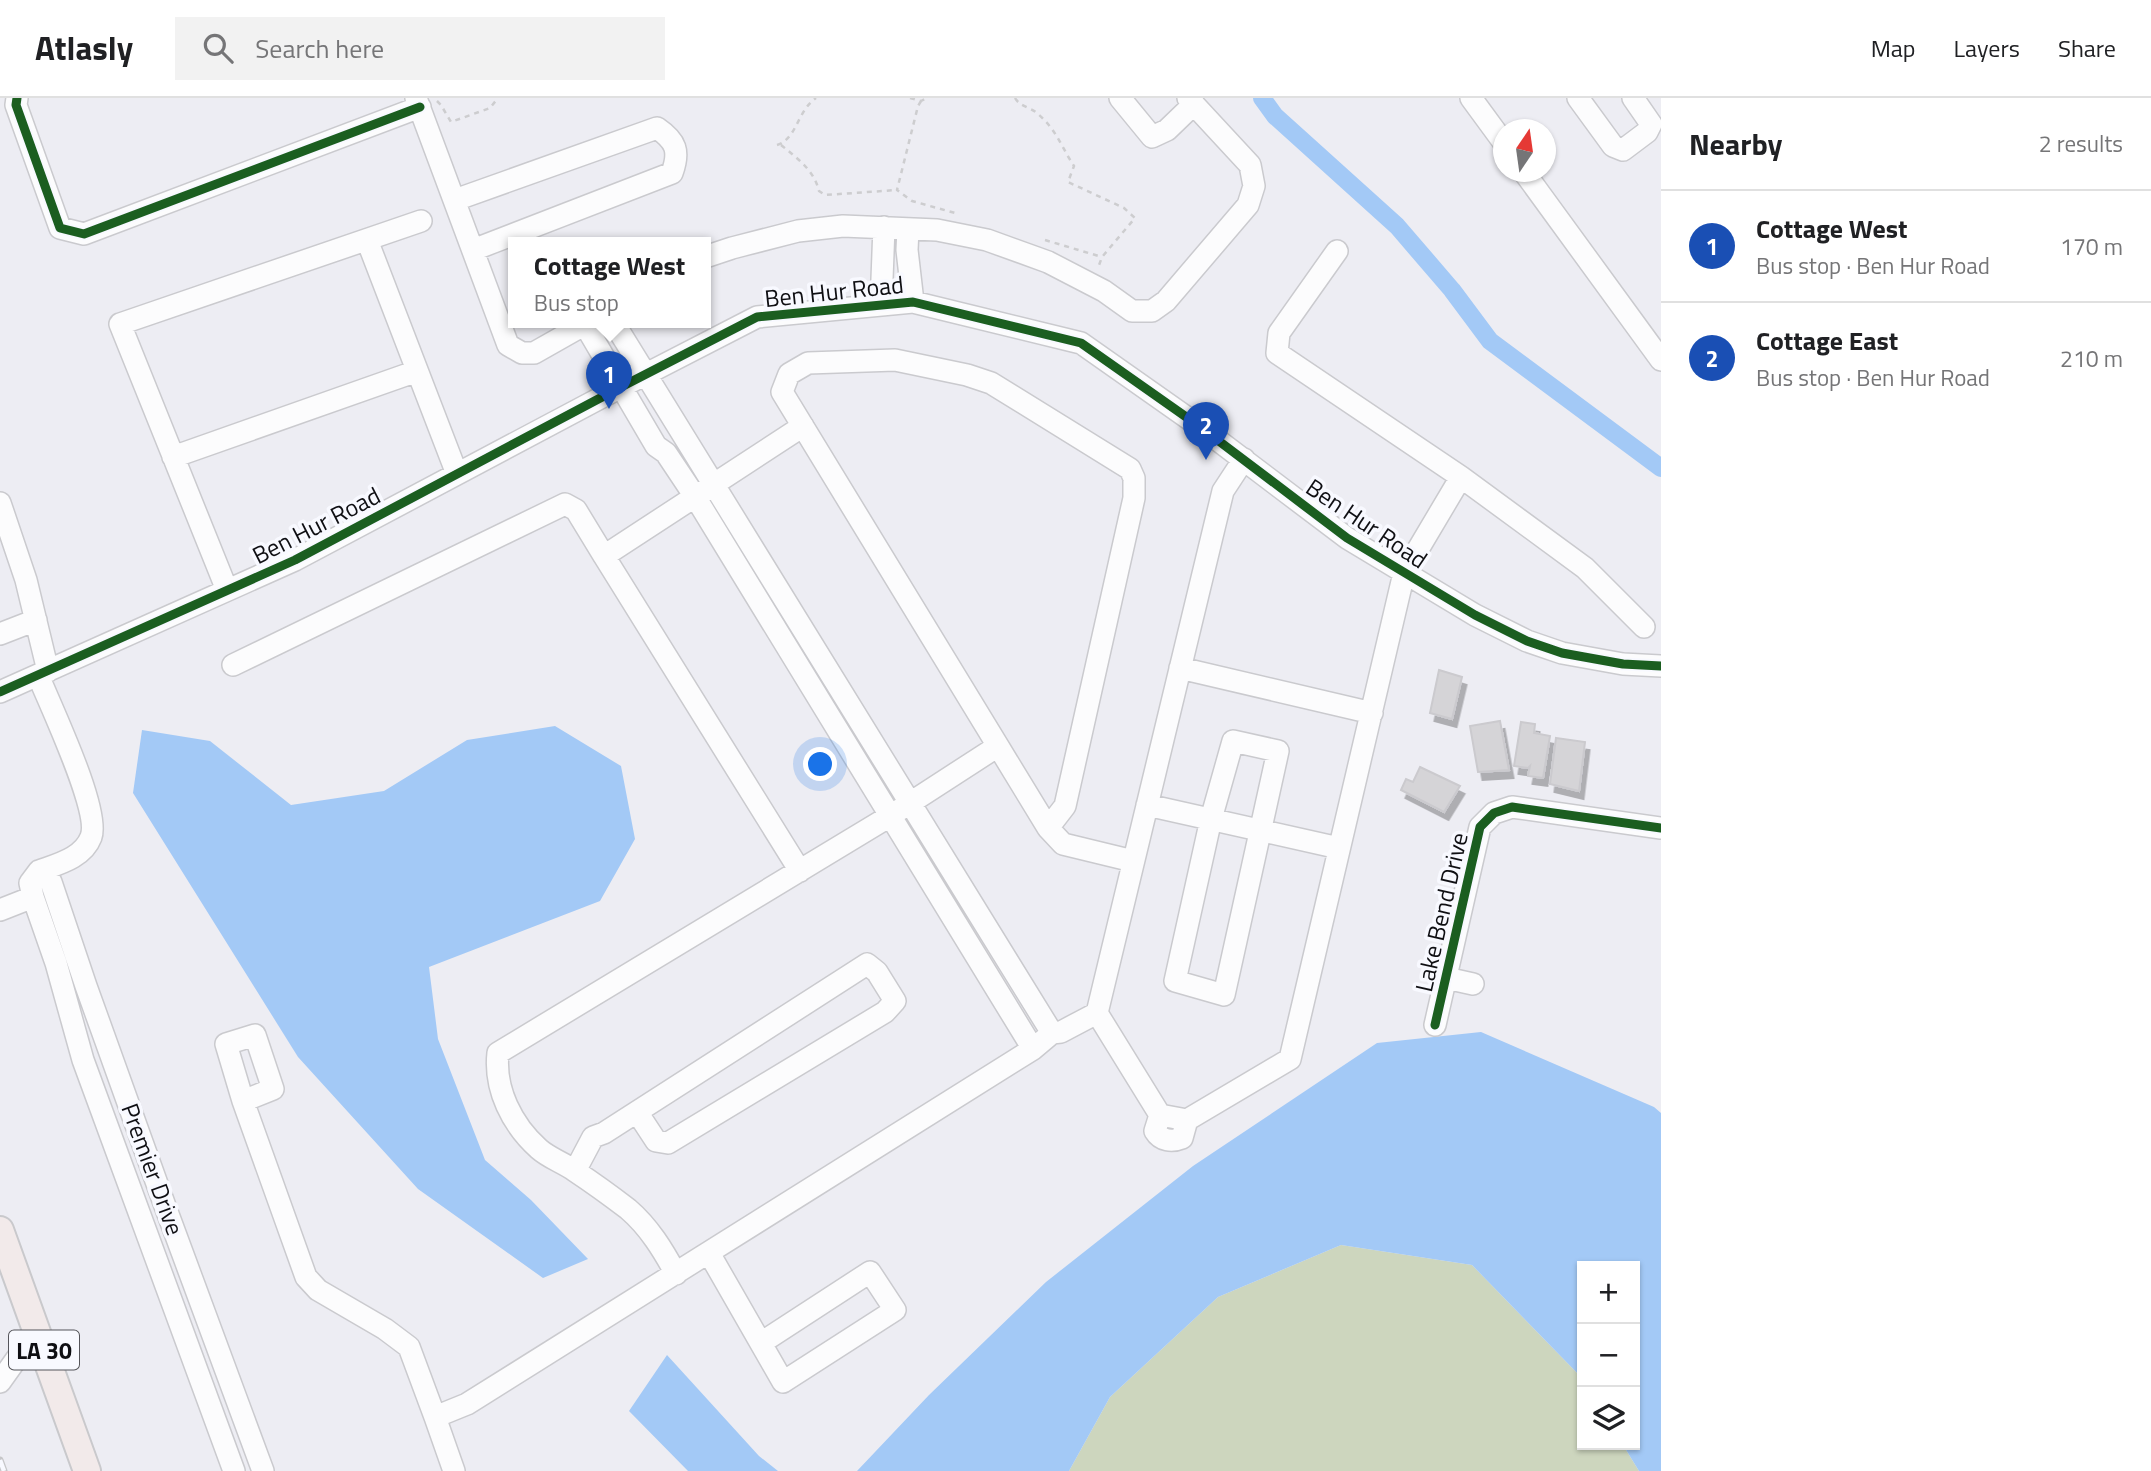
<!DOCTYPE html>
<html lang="en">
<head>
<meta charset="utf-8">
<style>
	body { margin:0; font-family:"Titillium Web",sans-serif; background:#f2f2f2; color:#202124 }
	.controls { position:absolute; right:21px; bottom:21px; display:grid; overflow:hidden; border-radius:0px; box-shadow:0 2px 5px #0004 }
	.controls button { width:63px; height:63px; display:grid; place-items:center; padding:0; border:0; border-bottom:2px solid #e0e0e0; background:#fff; color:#202124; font:35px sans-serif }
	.compass { position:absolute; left:1493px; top:21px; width:63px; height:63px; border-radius:50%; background:#fff; box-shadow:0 2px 5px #0004; rotate:13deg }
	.you { position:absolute; left:821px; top:667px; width:24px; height:24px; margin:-18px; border:5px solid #fff; border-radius:50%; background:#1a73e8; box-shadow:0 0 0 10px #1a73e833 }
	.badge { display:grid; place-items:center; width:46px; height:46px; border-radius:50%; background:#1a73e8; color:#fff; font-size:23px; font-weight:700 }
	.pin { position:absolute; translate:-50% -58px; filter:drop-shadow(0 2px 4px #0008) }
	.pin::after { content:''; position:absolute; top:37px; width:24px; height:21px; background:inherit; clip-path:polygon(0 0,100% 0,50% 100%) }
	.popup { position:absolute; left:508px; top:139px; width:203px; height:91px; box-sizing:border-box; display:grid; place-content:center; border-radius:0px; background:#fff; filter:drop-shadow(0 2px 5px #0005); font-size:23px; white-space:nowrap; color:#757577 }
	.popup b { font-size:26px; color:#202124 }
	.popup::after { content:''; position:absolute; left:50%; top:100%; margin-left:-14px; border:14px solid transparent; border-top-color:#fff }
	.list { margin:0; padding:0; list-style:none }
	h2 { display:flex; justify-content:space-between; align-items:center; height:91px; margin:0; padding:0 28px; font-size:30px }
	h2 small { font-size:23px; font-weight:400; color:#757577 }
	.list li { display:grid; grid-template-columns:46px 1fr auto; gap:21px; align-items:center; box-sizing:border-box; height:112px; padding:0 28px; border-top:2px solid #e0e0e0 }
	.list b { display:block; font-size:26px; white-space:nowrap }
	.list p { margin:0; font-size:23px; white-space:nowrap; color:#757577 }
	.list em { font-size:23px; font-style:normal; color:#757577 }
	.icon { flex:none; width:38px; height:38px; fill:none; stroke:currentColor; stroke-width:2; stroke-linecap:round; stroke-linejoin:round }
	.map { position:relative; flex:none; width:1661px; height:1373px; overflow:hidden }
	header { display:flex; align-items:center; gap:42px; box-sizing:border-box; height:98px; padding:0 35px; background:#fff; border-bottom:2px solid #e0e0e0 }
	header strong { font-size:33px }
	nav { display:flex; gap:38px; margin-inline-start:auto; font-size:24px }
	.search { width:490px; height:63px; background:#f2f2f2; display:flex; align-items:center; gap:18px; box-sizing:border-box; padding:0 24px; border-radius:0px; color:#757577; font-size:26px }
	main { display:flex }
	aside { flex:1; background:#fff }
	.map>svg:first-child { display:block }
</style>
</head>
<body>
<header>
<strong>Atlasly</strong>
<div class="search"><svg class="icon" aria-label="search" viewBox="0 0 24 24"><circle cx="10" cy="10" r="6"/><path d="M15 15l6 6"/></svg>Search here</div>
<nav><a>Map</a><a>Layers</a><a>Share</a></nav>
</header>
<main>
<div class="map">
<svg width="1661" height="1373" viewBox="0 0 1661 1373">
	<defs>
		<filter id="shadow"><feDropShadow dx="4.5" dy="8" stdDeviation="0" flood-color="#0004"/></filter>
	</defs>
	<rect width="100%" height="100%" fill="#ededf3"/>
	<path fill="#cdd6be" d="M1341 1147 1472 1167 1582 1280V1347H1623L1639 1373H1069L1110 1299 1218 1199Z"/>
	<path fill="#a3c9f6" d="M555 628 621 668 635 741 600 803 429 869 438 941 485 1062 531 1102 588 1161 543 1180 418 1091 298 959 133 695 142 632 210 643 291 707 384 693 467 642Z
		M1481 934 1654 1009 1661 1015V1373H1639L1623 1347H1635V1168H1582V1280L1472 1167 1341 1147 1218 1199 1110 1299 1069 1373H857L929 1297 1046 1184 1193 1068 1377 945Z
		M667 1257 759 1358 778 1373H688L629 1313Z"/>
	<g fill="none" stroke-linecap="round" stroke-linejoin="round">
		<path stroke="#a3c9f6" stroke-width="18" d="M1262 0 1275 18 1397 128 1452 192 1490 243 1661 370"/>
	</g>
	<path fill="#d5d4d7" stroke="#cbcace" stroke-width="2" filter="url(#shadow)" d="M1439 572 1462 579 1452 621 1430 615Z
		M1500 623 1509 672 1478 674 1470 628Z
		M1521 624 1535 626 1534 635 1550 638 1543 680 1528 678 1530 668 1528 670 1514 668Z
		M1556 640 1585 644 1579 693 1550 686Z
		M1420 669 1460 688 1444 714 1401 692 1406 681 1413 684Z"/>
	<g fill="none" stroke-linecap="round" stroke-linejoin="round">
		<g stroke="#cacace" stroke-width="24">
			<path id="minor" d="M17 0 16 7 60 130 84 136 420 9
				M416 0 508 247 522 255H534L587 225
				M1120 0 1152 39 1167 32 1194 6
				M1471 0 1504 45
				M1578 0 1613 48 1623 52 1647 34 1651 26 1633 0
				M1524 74 1661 262
				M455 102 657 30C676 43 680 53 672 75L473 152
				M908 131 907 152 913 204
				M367 142 457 376
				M1337 153 1279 235 1277 255 1461 379 1585 470 1644 529
				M705 159 732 150 798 133 843 128 937 132 987 142 1048 164 1104 193 1132 213H1152L1166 203 1248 107 1254 88 1250 67 1188 0
				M881 207 884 129
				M614 225 1052 935
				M585 227 656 348 666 355 694 397 1033 951
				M173 359 417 273
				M0 405 26 482 48 573
				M604 458 800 773
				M227 492 120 226 421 123
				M0 536 36 522
				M233 567 565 406 576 412 604 458 803 328
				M1180 570 1372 615
				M38 577C50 607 101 713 91 739 83 760 58 766 39 773
				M0 594 295 462 621 289 757 219 913 204 1081 245 1199 328 1347 440 1475 517 1527 543 1562 555 1623 566 1661 568
				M1233 643 1278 653 1224 897 1175 883 1211 721Z
				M1147 707 1339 750
				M1048 730 1063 746 1133 763
				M0 812 33 799
				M1446 880 1473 886
				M1097 915 1223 393 1244 361
				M1435 927 1480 729 1494 715 1512 709 1661 730
				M243 1003 273 991 255 937 226 946 243 1003 306 1179 318 1192 385 1231 409 1249 435 1319 467 1306 1033 951 1052 935 1061 934 1097 915 1160 1017 1187 1022 1290 961 1404 475 1461 379
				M1160 1017 1155 1033C1161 1043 1172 1044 1182 1040L1187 1022
				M575 1073 593 1039 604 1035 867 866 877 874 895 903 885 914 668 1045 656 1043 637 1014
				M709 1155 783 1284 895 1212 870 1174 761 1245
				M676 1176C663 1152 649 1129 628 1111 611 1098 593 1085 575 1073 564 1065 549 1060 539 1051 512 1027 494 991 498 955L890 718 998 648 1048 730 1065 708 1134 400V380L1130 371 991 285 967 277 895 262 808 265 789 276 782 294 998 648
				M0 1284 37 1232
				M435 1319 454 1373
				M234 1373 83 962 56 865 33 799 30 785 39 773 51 784 86 888 165 1108 263 1373"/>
		</g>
		<g stroke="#c9c9cc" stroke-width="30">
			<path id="major" d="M0 1132 87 1373"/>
		</g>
		<path stroke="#cdcdcf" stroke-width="2.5" stroke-dasharray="5 5" stroke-linecap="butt" d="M910 0 921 3 927 0
			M1015 0C1020 9 1031 9 1038 16 1056 31 1062 50 1074 68L1068 84 1124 110 1135 120 1102 159 1098 170
			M437 3 441 7 451 24 490 10 498 0
			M921 3 918 8 897 92 912 103 955 115
			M777 47C797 41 797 13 816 0
			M781 47C797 60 814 72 819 93L825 97 897 92
			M1045 142 1102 159"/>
		<use href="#minor" stroke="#fcfcfd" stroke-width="21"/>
		<use href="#major" stroke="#f2eaea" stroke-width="26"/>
		<g stroke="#c6c6c8" stroke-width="7">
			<path id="rail" d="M0 1362 4 1373"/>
		</g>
		<use href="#rail" stroke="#f8f9ff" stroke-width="4.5" stroke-dasharray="13" stroke-linecap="butt"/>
		<g stroke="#f8f9ff" stroke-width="13">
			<path id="cycleway" d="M17 0 16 7 60 130 84 136 420 9
				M0 594 295 462 621 289 757 219 913 204 1081 245 1199 328 1347 440 1475 517 1527 543 1562 555 1623 566 1661 568
				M1435 927 1480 729 1494 715 1512 709 1661 730"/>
		</g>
		<use href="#cycleway" stroke="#1b5e20" stroke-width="9"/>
	</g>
	<g text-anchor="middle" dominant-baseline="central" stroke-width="7" stroke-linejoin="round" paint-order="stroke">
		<rect fill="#f8f9ff" stroke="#55555a" stroke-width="2" x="9" y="1232.5" width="70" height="39" rx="5"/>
		<g font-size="23" font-weight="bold" fill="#0f0f13">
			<text x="44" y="1252">LA 30</text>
		</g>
		<g font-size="24" fill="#0f0f13" stroke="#f8f9ff">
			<text transform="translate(834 193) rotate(-6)">Ben Hur Road</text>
			<text transform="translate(1367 425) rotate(34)">Ben Hur Road</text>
			<text transform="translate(316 427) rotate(-27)">Ben Hur Road</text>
			<text transform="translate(1441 814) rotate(-77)">Lake Bend Drive</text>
			<text transform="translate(153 1071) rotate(70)">Premier Drive</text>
		</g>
	</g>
</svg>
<div class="controls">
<button>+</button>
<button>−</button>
<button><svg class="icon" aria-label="layers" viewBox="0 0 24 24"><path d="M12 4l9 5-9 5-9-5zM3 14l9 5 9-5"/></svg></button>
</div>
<svg class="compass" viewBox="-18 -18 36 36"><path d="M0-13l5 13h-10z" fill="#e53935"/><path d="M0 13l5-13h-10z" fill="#757577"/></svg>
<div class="you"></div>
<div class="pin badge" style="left:609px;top:311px;background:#1a4fb4">1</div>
<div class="popup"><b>Cottage West</b>Bus stop</div>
<div class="pin badge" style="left:1206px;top:362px;background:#1a4fb4">2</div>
</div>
<aside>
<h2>Nearby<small>2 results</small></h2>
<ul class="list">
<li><span class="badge" style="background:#1a4fb4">1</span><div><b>Cottage West</b><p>Bus stop · Ben Hur Road</p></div><em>170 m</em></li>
<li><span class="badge" style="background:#1a4fb4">2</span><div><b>Cottage East</b><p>Bus stop · Ben Hur Road</p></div><em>210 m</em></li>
</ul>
</aside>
</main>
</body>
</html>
